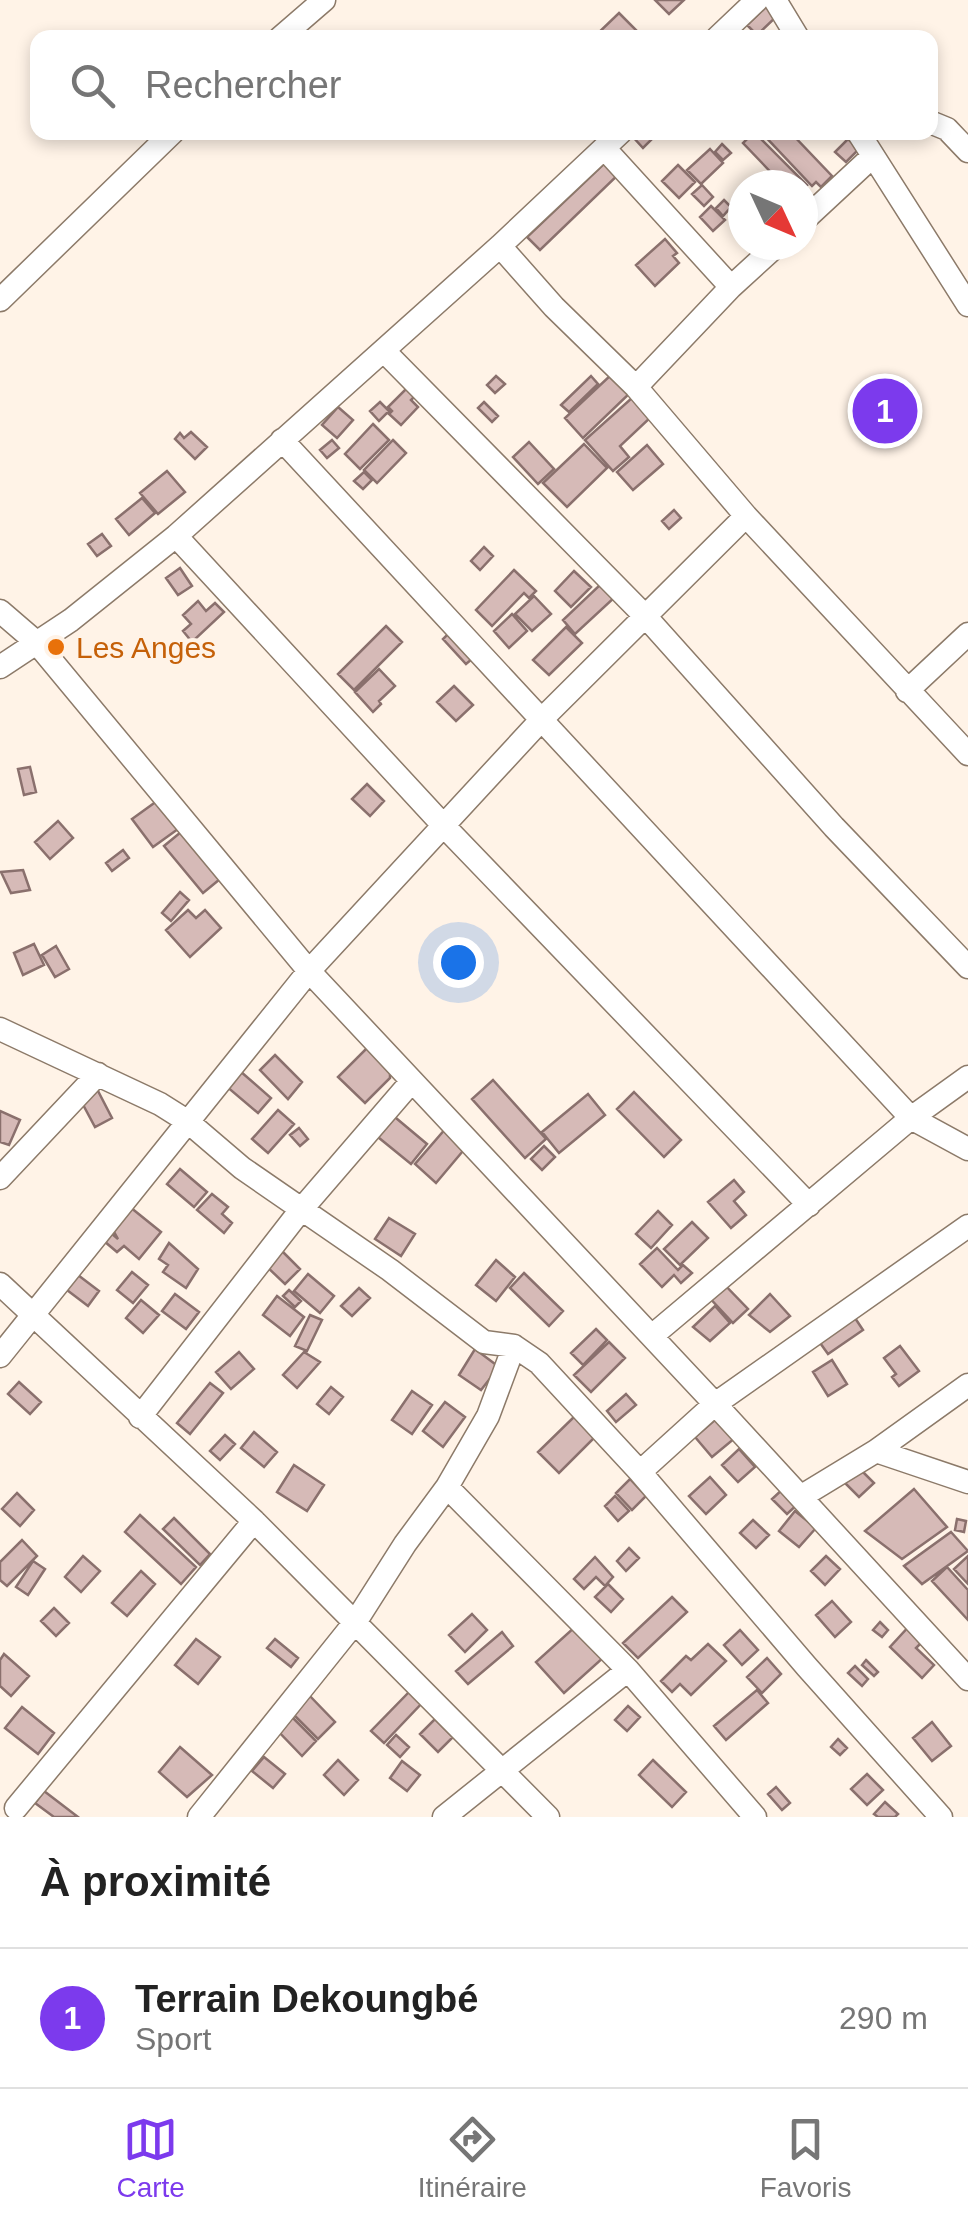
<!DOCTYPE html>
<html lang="fr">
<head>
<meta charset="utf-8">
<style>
	body { margin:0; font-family:Arial,sans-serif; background:#f6f6f6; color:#222 }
	.compass { position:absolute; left:728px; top:170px; width:90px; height:90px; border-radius:50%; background:#fff; box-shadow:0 5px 15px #0003; rotate:134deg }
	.you { position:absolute; left:458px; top:962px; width:35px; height:35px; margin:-25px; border:8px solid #fff; border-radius:50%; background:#1a73e8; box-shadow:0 0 0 15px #1a73e833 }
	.badge { display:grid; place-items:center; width:65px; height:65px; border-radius:50%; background:#7c3aed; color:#fff; font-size:32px; font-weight:700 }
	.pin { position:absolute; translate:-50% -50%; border:5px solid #fff; box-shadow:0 2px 10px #0006 }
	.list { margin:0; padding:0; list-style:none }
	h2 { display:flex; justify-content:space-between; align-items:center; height:130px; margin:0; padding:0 40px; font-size:42px }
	h2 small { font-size:32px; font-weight:400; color:#767676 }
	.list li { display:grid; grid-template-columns:65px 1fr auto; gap:30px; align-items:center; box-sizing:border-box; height:140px; padding:0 40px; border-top:2px solid #e0e0e0 }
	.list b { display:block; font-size:38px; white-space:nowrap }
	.list p { margin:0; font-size:32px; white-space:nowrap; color:#767676 }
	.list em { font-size:32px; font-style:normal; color:#767676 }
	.icon { flex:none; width:55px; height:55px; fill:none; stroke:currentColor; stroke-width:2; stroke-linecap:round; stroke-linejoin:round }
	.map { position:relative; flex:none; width:968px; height:1817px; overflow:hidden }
	.search { position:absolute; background:#fff; box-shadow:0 5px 15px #0003; left:30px; right:30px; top:30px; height:110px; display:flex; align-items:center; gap:25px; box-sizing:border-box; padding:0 35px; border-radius:20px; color:#767676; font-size:38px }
	.sheet { height:270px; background:#fff }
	nav { display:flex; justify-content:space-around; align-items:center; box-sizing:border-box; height:140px; border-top:2px solid #e0e0e0; background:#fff; font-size:28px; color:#767676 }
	nav a { display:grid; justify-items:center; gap:5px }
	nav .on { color:#7c3aed }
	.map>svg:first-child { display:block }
</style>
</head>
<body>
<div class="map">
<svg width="968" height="1817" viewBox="0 0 968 1817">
	<rect width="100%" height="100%" fill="#fff3e7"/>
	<path fill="#d6bab7" stroke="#8a706d" stroke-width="2.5" d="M655 0H684L669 14Z
		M767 6 777 16 757 35 747 25Z
		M619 13 639 33 635 38H593Z
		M638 132H659L643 148 633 137Z
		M754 132 807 185 803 188V185H783L743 143Z
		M761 132H790L832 176 821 187 816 182 812 186Z
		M848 139 859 149 846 162 835 152Z
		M722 144 731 153 723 160 715 152Z
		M710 149 723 163 701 184 687 170Z
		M609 159 621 172 540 250 527 237Z
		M678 165 695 182 679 198 662 181Z
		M702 185 713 197 704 206 692 194Z
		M724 200 731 207 723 216 716 208Z
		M711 206 725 220 713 231 700 217Z
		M665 239 677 253 673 256 679 263 655 286 636 265Z
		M613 373 631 392 583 438 565 418Z
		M496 376 505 384 495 393 487 385Z
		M591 376 598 384 569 412 561 405Z
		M408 387 416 395 411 400 418 407 401 425 389 414 392 411 388 407Z
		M633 397 651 417 620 446 629 457 613 471 585 440Z
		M380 402 389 411 379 421 370 411Z
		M484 402 498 416 492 422 478 408Z
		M338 407 353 420 337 438 322 425Z
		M373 424 389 440 360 469 345 454Z
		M191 432 207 447 195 459 175 439 180 433 184 438Z
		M332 440 339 448 327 458 320 450Z
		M393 440 406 453 377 483 364 470Z
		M529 442 554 469 538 484 513 457Z
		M584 444 607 468 567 507 543 483Z
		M647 445 663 464 633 490 617 472Z
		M167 471 185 492 158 514 140 493Z
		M364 472 372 480 363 489 354 481Z
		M142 498 155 513 129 535 116 519Z
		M674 510 681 518 669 529 662 521Z
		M102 534 111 546 97 556 88 544Z
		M484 547 493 556 480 570 471 561Z
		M180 568 192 586 178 595 166 578Z
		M514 570 536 591 529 598 524 593 492 626 476 610Z
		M574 571 591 587 571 607 555 591Z
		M602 583 615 597 575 634 563 620Z
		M534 596 551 614 532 631 515 614Z
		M198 601 206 611 215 603 224 612 192 642 183 631 191 624 183 615Z
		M512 614 527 631 509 648 494 631Z
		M386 626 402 642 354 690 338 674Z
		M566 627 582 643 549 675 533 660Z
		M454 628 478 654 466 664 443 639Z
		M379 669 395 686 379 701 381 704 373 712 355 692Z
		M454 686 473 705 456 721 437 702Z
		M30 767 36 792 24 795 18 769Z
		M367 784 384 801 370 816 352 799Z
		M157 801 178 829 153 847 132 819Z
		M58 821 73 838 50 859 35 842Z
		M181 832 220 879 203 893 164 846Z
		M123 850 129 858 112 871 106 863Z
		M23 870 30 890 11 893 1 872Z
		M180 892 189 900 171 921 162 913Z
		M188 910 196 918 205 910 221 928 190 957 166 930Z
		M34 944 44 965 23 975 14 953Z
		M56 946 69 969 55 977 42 955Z
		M367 1048 390 1070V1078L365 1103 338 1077Z
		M275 1055 302 1082 288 1099 260 1070Z
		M240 1071 271 1098 258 1113 226 1086Z
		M493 1080 546 1139 525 1158 472 1099Z
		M97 1089 112 1118 95 1127 80 1099Z
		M634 1092 681 1140 664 1157 617 1109Z
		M588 1094 605 1115 559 1153 542 1132Z
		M278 1110 294 1124 268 1153 252 1139Z
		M0 1111 20 1120 9 1145 0 1142Z
		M390 1113 427 1144 411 1164 373 1133Z
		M447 1127 468 1145 436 1183 415 1164Z
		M299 1128 308 1139 300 1146 290 1135Z
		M544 1146 555 1157 542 1170 531 1159Z
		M180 1169 207 1192 194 1207 167 1184Z
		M734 1180 744 1192 734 1201 746 1215 731 1228 708 1202Z
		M212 1194 228 1207 222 1214 232 1223 224 1233 197 1210Z
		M130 1207 161 1232 139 1259 124 1246 117 1252 104 1241 111 1233 118 1239 113 1230Z
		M658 1211 672 1225 651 1248 636 1234Z
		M389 1218 415 1234 401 1256 375 1239Z
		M692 1222 708 1238 680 1265 664 1249Z
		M169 1243 198 1269 186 1288 163 1272 168 1265 159 1259Z
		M278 1247 300 1269 285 1284 263 1263Z
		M657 1248 678 1270 683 1265 692 1273 681 1283 674 1275 662 1287 640 1264Z
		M496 1260 515 1277 496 1301 476 1285Z
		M74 1272 99 1291 88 1306 63 1287Z
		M132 1272 148 1285 133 1303 117 1290Z
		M524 1273 563 1311 549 1326 510 1288Z
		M308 1274 334 1296 320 1313 294 1291Z
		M720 1280 748 1309 733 1323 706 1294Z
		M359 1288 370 1298 352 1316 341 1306Z
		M289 1290 301 1301 295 1307 283 1296Z
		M175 1294 199 1312 186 1329 162 1311Z
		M770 1294 790 1316 770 1332 749 1315Z
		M277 1296 304 1317 290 1336 263 1315Z
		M141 1300 159 1315 143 1333 126 1318Z
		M715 1306 730 1323 710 1341 693 1327Z
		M310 1315 322 1320 307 1351 295 1346Z
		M853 1315 863 1330 828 1354 818 1340Z
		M596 1329 607 1340 583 1365 571 1353Z
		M609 1342 625 1358 591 1392 574 1375Z
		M900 1346 919 1371 899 1386 892 1377 896 1374 884 1358Z
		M475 1349 499 1367 481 1390 459 1375Z
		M239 1352 254 1369 231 1389 216 1372Z
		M304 1352 320 1362 297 1388 283 1375Z
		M832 1360 847 1384 828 1396 813 1372Z
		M19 1382 41 1402 30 1414 8 1394Z
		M210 1383 223 1393 190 1434 177 1423Z
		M331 1387 343 1397 329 1414 317 1404Z
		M412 1391 432 1405 412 1434 392 1420Z
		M626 1394 636 1405 616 1422 607 1411Z
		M445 1402 465 1417 443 1447 423 1431Z
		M578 1413 599 1433 559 1473 538 1452Z
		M716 1419 735 1438 712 1457 695 1437Z
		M254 1432 277 1452 264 1467 241 1448Z
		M225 1435 235 1444 220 1460 210 1451Z
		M739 1449 755 1467 738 1482 722 1465Z
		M294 1465 324 1485 307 1511 277 1492Z
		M858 1467 874 1483 859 1497 843 1481Z
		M710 1477 726 1495 706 1514 689 1496Z
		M630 1479 646 1496 632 1510 616 1493Z
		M785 1487 800 1502 787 1514 772 1499Z
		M914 1489 947 1527 902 1559 865 1531Z
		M17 1493 34 1510 20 1526 2 1509Z
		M615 1496 629 1511 618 1521 605 1506Z
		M795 1511 816 1528 799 1547 779 1531Z
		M140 1515 196 1567 181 1584 125 1532Z
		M174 1518 210 1554 200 1565 163 1529Z
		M957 1519 966 1521 964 1532 955 1530Z
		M753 1520 769 1535 756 1548 740 1533Z
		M951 1532 968 1551 922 1584 904 1566Z
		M22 1540 37 1556 7 1586 0 1580V1562Z
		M629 1548 639 1558 626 1571 617 1561Z
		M83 1556 100 1571 81 1592 65 1577Z
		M826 1556 840 1569 825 1585 811 1571Z
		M968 1556V1584L954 1569Z
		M595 1557 613 1577 605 1586 596 1577 584 1589 574 1579Z
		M33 1561 45 1569 28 1595 16 1587Z
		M947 1567 968 1590V1620L932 1581Z
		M141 1571 155 1584 127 1616 112 1603Z
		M608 1584 623 1599 611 1612 595 1597Z
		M672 1597 687 1612 638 1658 623 1643Z
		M832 1601 851 1622 835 1637 816 1615Z
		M54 1608 69 1623 56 1636 41 1621Z
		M472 1614 487 1630 465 1652 449 1635Z
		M880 1622 888 1630 882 1637 873 1630Z
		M912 1623 927 1637 916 1648 934 1665 922 1678 890 1647Z
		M576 1626 604 1657 564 1693 536 1662Z
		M740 1630 758 1650 742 1665 724 1645Z
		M502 1632 513 1646 468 1684 456 1671Z
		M196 1639 220 1657 198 1684 175 1665Z
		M275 1639 298 1658 291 1667 267 1648Z
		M708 1644 726 1661 691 1695 680 1684 672 1692 661 1681 686 1656 691 1660Z
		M4 1654 29 1676 11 1696 0 1686V1660Z
		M767 1658 781 1674 762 1693 747 1677Z
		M866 1660 878 1672 874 1676 862 1665Z
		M855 1666 868 1679 862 1686 848 1673Z
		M411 1690 423 1702 384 1743 371 1731Z
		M757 1690 768 1703 726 1740 714 1726Z
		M307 1693 335 1722 318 1739 290 1711Z
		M628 1706 640 1717 627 1731 615 1720Z
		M22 1707 54 1733 38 1754 5 1728Z
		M291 1716 316 1741 302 1756 277 1730Z
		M435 1719 453 1737 438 1752 420 1734Z
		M932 1722 951 1746 932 1761 913 1738Z
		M396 1735 409 1747 400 1757 387 1745Z
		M838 1739 847 1748 840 1755 831 1747Z
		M180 1747 212 1775 187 1797 159 1772Z
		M264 1757 285 1774 273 1788 252 1771Z
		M338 1760 358 1780 344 1795 324 1775Z
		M653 1760 686 1792 672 1807 639 1775Z
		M402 1761 420 1775 407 1791 390 1778Z
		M867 1774 883 1790 867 1805 851 1789Z
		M776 1787 790 1803 782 1810 768 1794Z
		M44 1791 78 1817H54L35 1803Z
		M885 1802 898 1814 895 1817H878L874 1814Z"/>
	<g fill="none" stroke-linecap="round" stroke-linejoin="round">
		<g stroke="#8c7a69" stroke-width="25">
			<path id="minor" d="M775 0 798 38
				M280 38 324 0
				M717 38 757 0
				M930 122 947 129 968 151
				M858 132 968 305
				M605 149 731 287
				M803 221 873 156
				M500 246 554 307 636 387 746 516 968 754
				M0 300 173 132
				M384 351 646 617 834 827 968 967
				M636 387 731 287 777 245
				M282 440 911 1118 968 1149
				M176 536 443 825 809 1205
				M0 611 36 642 309 971 542 719 746 516
				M0 667 71 620 176 536 500 246 621 132
				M907 691 968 634
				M0 1029 160 1104 187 1121 242 1168 390 1270 484 1342 514 1346 539 1363 640 1472 807 1667 941 1817
				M0 1178 98 1074
				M0 1284 254 1521 548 1817
				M653 1335 911 1118 968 1077
				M0 1356 309 971 715 1404 968 1226
				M140 1417 300 1211 412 1081
				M876 1451 968 1482
				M640 1472 715 1404 968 1679
				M447 1487 628 1670 755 1817
				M802 1496 876 1451 968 1385
				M16 1808 254 1521
				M199 1817 356 1621 405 1544 447 1487 488 1416 514 1346
				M444 1817 628 1670"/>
		</g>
		<use href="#minor" stroke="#fff" stroke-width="22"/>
	</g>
	<circle fill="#e8710a" stroke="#fff3e7" stroke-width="4" cx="56" cy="647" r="10"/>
	<g text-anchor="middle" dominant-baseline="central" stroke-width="8" stroke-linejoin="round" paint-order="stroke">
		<g font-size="30" fill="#c56008" stroke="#fff3e7" text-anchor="start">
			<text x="76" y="647">Les Anges</text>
		</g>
	</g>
</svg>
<svg class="compass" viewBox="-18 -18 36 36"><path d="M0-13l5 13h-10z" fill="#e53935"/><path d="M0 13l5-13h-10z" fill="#767676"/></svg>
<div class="you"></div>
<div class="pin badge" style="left:885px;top:411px">1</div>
<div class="search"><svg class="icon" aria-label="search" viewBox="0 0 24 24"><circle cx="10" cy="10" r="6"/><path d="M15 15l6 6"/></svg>Rechercher</div>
</div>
<section class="sheet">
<h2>À proximité<small></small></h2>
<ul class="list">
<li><span class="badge">1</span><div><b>Terrain Dekoungbé</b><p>Sport</p></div><em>290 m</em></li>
</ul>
</section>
<nav>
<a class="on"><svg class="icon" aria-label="map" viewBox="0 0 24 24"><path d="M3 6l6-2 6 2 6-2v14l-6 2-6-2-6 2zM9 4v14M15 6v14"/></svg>Carte</a>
<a><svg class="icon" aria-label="directions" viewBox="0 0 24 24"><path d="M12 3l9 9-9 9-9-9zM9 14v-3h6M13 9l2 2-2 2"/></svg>Itinéraire</a>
<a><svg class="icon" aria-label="saved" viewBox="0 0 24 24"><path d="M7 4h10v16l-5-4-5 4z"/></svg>Favoris</a>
</nav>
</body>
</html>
